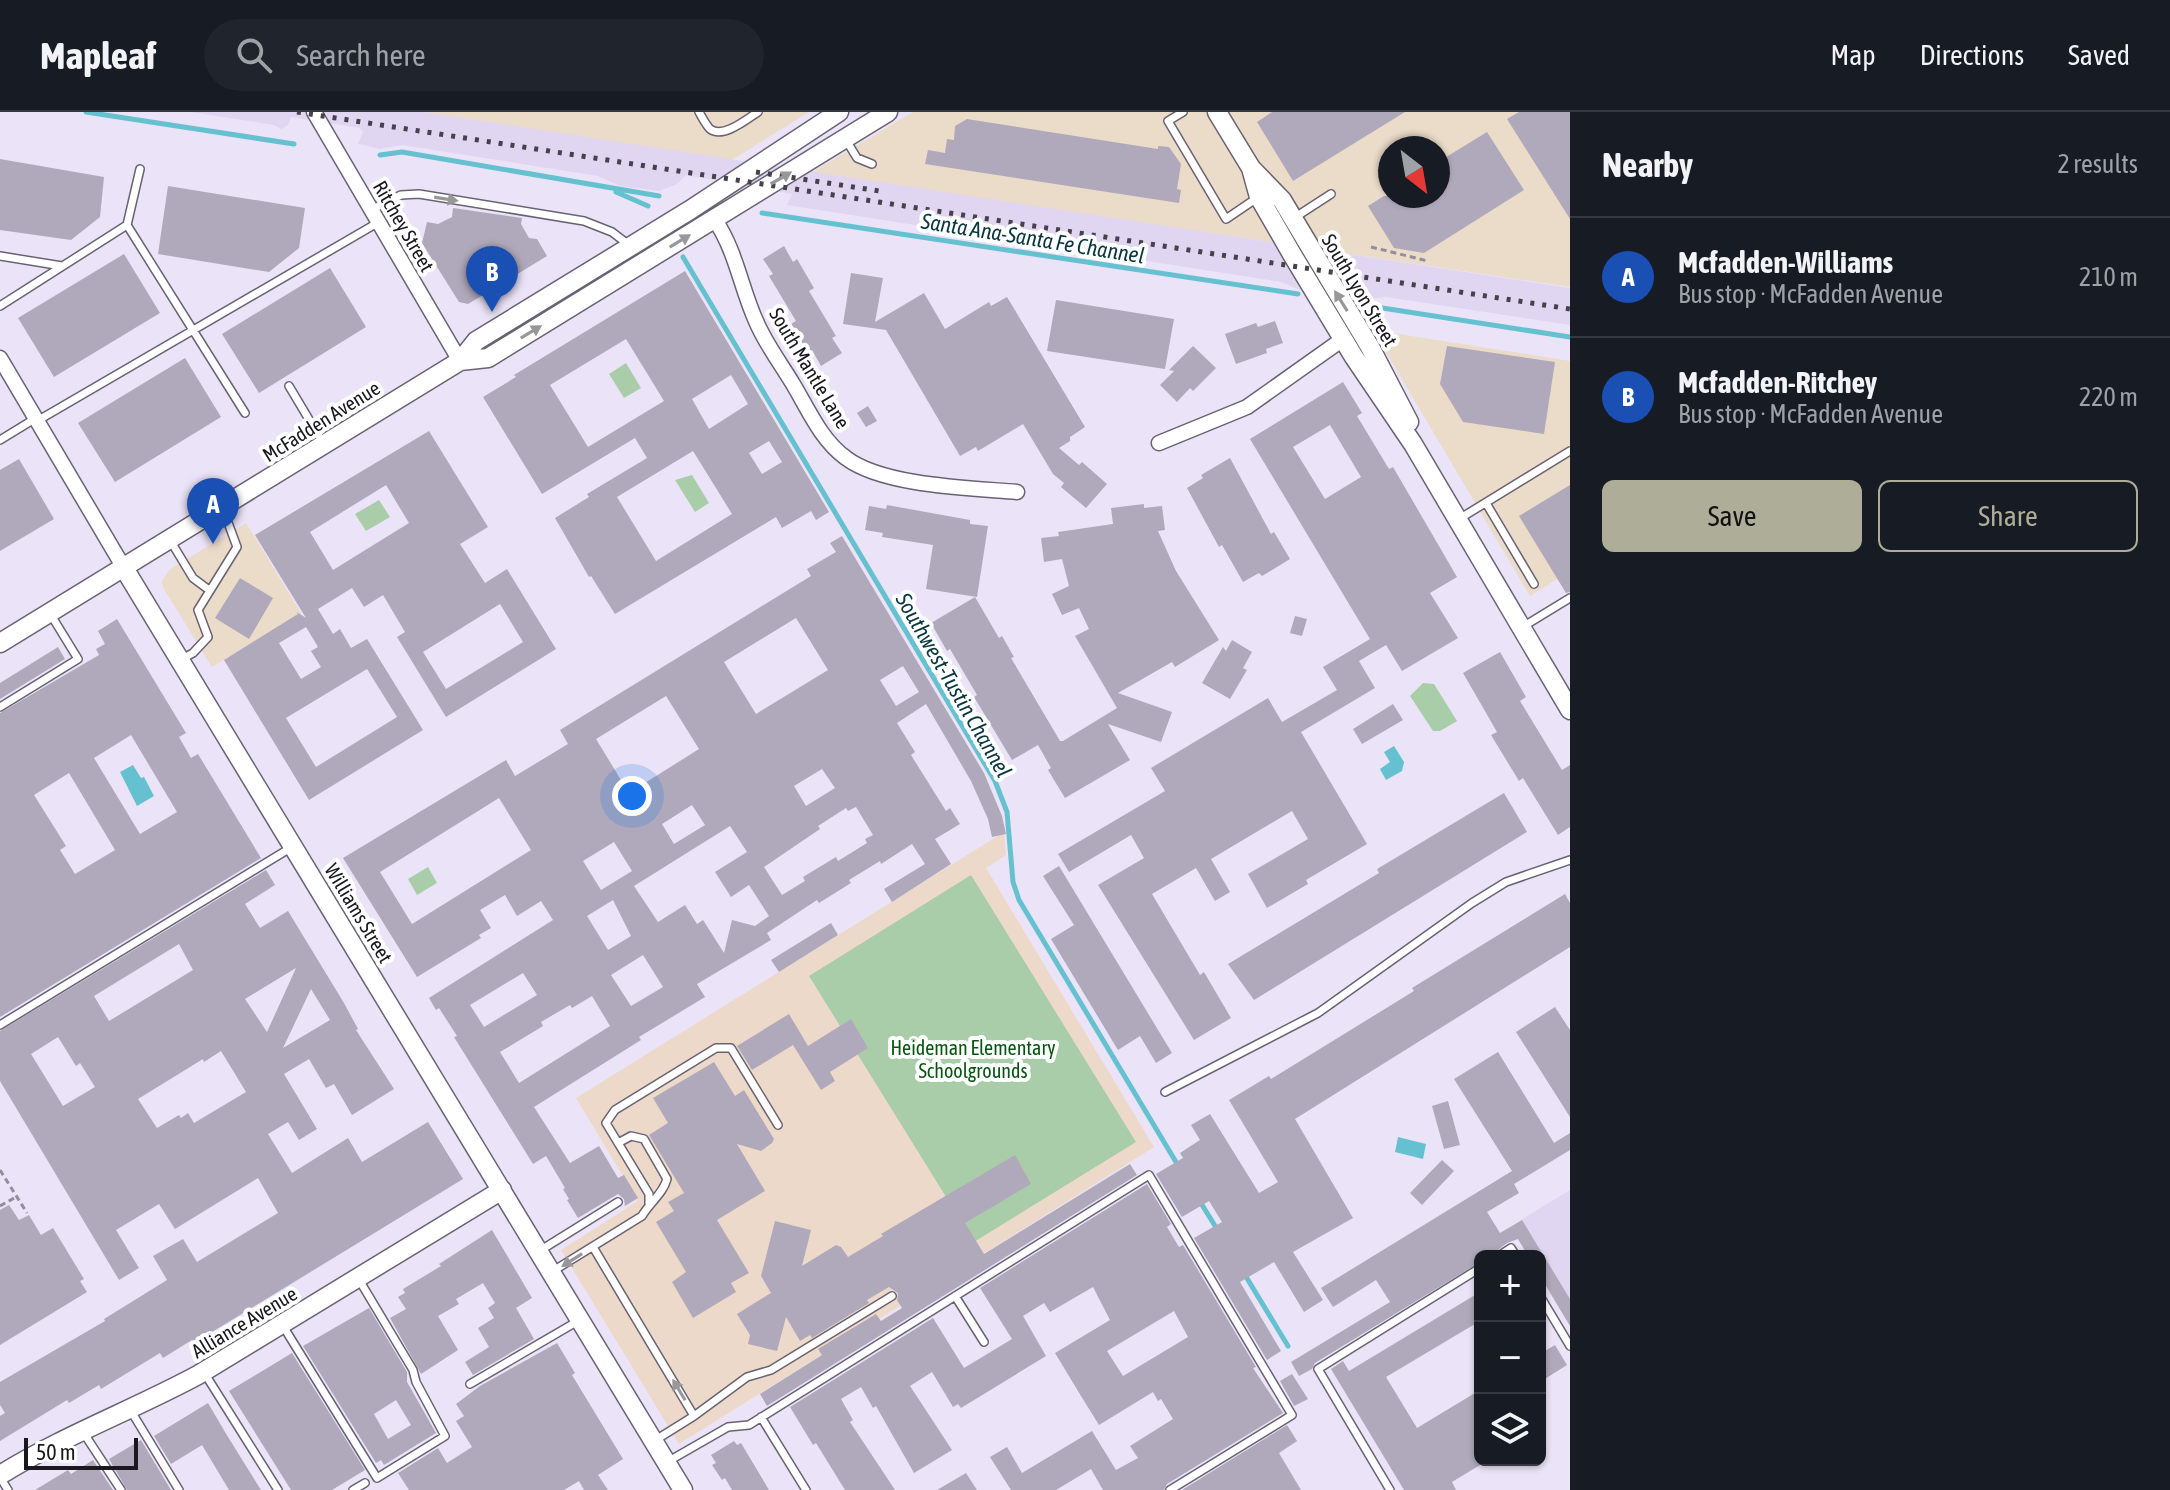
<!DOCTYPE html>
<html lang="en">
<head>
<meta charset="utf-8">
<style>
	body { margin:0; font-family:"Asap Condensed",sans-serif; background:#20242c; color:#f1f3f6 }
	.controls { position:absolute; right:24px; bottom:24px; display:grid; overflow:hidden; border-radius:12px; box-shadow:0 2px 6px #0004 }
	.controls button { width:72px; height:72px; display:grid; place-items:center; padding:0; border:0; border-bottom:2px solid #363941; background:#171b24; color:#f1f3f6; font:40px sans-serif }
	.compass { position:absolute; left:1378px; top:24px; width:72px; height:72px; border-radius:50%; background:#171b24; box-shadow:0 2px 6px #0004; rotate:149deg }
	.scale { position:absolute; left:24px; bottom:20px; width:114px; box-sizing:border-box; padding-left:8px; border:4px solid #1a171e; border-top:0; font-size:22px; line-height:28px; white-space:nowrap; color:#1a171e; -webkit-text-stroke:6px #fff; paint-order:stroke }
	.you { position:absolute; left:632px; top:684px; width:28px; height:28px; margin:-20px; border:6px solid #fff; border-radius:50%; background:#1a73e8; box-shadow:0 0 0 12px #1a73e833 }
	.badge { display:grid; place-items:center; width:52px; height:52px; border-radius:50%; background:#aead98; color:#fff; font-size:26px; font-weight:700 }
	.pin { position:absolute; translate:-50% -66px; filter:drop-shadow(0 2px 4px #0008) }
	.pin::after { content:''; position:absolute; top:42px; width:28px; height:24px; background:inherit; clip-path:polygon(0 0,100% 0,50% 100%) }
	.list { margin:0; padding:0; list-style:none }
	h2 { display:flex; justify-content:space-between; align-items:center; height:104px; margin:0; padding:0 32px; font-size:34px }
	h2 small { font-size:26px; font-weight:400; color:#9ea1a6 }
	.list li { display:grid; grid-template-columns:52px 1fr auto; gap:24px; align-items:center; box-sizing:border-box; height:120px; padding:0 32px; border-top:2px solid #363941 }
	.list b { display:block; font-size:30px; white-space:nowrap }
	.list p { margin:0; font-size:26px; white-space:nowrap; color:#9ea1a6 }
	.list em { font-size:26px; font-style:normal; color:#9ea1a6 }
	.actions { display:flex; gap:16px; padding:24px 32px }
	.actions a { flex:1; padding:18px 0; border:2px solid #aead98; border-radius:12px; text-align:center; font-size:28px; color:#aead98 }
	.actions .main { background:#aead98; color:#111 }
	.icon { flex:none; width:44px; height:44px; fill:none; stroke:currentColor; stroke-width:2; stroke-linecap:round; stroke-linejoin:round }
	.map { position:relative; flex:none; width:1570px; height:1378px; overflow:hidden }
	header { display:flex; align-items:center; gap:48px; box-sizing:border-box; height:112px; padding:0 40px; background:#171b24; border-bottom:2px solid #363941 }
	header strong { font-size:38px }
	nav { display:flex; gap:44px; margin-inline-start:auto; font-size:28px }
	.search { width:560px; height:72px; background:#20242c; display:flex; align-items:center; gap:20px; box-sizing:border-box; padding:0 28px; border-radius:44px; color:#9ea1a6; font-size:30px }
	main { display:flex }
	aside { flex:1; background:#171b24 }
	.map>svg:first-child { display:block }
</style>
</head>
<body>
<header>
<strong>Mapleaf</strong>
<div class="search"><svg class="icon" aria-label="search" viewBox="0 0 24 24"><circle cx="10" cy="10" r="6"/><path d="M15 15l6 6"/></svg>Search here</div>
<nav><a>Map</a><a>Directions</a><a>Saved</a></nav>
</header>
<main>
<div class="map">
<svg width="1570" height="1378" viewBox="0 0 1570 1378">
	<rect width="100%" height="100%" fill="#ebe3f7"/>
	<path fill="#ebdbc9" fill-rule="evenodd" d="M423 0H809L730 49Z
		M913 0H1570V175L811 61ZM1390 36H1438V84H1390Z
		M1373 218 1570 249V459L1530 484Z
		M246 411 301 501 212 555 164 477 162 470 169 458Z"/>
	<path fill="#e1d6f1" d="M191 0H423L1570 176V213L1386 185 1356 188 1298 177 1281 170 787 93 792 82 686 63 677 72 659 79 620 74 598 64 402 33 380 37 358 32 363 20 360 16 291 5 288 13 281 17 274 13Z
		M1570 1078V1194L1519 1109Z"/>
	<path fill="#edd9ca" d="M1004 720 1006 743 986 756 1154 1035 679 1332 561 1138 638 1089 576 986Z"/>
	<path fill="#aacda9" d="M626 251 641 276 624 286 609 262Z
		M692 363 709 391 695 400 675 368Z
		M379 388 390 405 366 419 355 402Z
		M1423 571 1434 572 1457 609 1440 619H1433L1410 584Z
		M428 755 437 771 417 783 408 767Z
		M971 763 1136 1030 974 1130 809 864Z"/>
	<path fill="#65c1cf" d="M1394 634 1404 650 1402 659 1386 668 1380 657 1390 650 1384 640Z
		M133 653 141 666 144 665 154 684 137 694 120 660Z
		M1398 1025 1426 1032 1423 1047 1395 1040Z"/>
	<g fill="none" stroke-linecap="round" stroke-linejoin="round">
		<path stroke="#65c1cf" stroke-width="5" d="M86 0 294 32
			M380 43 402 40 659 84
			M616 80 648 94
			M762 101 1298 182
			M683 145 995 669 1007 700 1013 770 1019 788 1179 1055
			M1363 193 1570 225
			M1199 1088 1217 1117
			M1245 1163 1288 1234"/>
	</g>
	<path fill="#b0a9bb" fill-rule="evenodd" d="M1272 0H1405L1293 69 1257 10Z
		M1519 0H1570V107L1507 7Z
		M967 7 1158 37V34L1169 35 1181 52 1177 77 1181 78 1179 91 925 52 928 38 945 41 947 27 954 28 955 14Z
		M1487 20 1524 78 1424 141 1394 136 1368 94 1384 84H1438V50Z
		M0 47 104 65 100 105 71 128 0 118Z
		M168 74 305 96 299 136 269 160 158 142Z
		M453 96 522 106 521 112 529 126 537 127 547 144 468 192 459 190 422 131 427 110 438 112 452 105Z
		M784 134 793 150 797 147 814 176 809 179 836 224 832 226 842 241 821 254 812 238 808 241 791 212 796 209 769 164 773 162 763 147Z
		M124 142 160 201 54 265 18 206Z
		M330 156 366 215 259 281 222 222Z
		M685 159 829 400 816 408 811 399 782 416 776 405 615 502 591 464 589 465 555 406 589 385 587 382 647 346 635 326 542 382 483 285 516 265 514 263ZM626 227 664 289 588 335 550 273ZM731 263 748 292 709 317 692 287ZM769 329 782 350 762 362 749 341ZM693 339 732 402 656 449 617 385Z
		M851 161 883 166 875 210 924 181 945 217 989 190 991 194 1007 185 1085 315 1070 325V329L1059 336 1079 353 1082 350 1107 372 1086 396 1061 375 1064 371 1053 362 1023 312 978 339 976 335 960 344 886 218 843 212Z
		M1056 188 1174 207 1165 257 1047 239Z
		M1275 209 1283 231 1266 237 1267 241 1236 252 1225 222 1256 211 1258 215Z
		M1193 234 1216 256 1193 279 1190 276 1177 290 1160 273 1174 259 1169 258Z
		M1447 234 1555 250 1544 322 1463 310 1440 272Z
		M185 246 221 305 115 370 78 311Z
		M1343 270 1362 301 1357 304 1389 357 1393 355 1457 465 1430 481 1458 526 1402 559 1386 533 1359 549 1375 576 1301 620 1367 732 1306 768 1308 772 1267 796 1248 762 1308 727 1292 699 1211 747 1230 780 1215 789 1196 756 1152 782 1200 863 1204 860 1231 906 1194 928 1098 773 1144 746 1131 723 1069 760 1058 742 1165 679 1151 656 1268 586 1282 610 1337 578 1323 555 1370 527 1250 327ZM1330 313 1361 365 1325 387 1293 335Z
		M868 294 877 309 866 315 857 301Z
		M429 319 488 415 460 432 485 471 507 457 556 537 446 605 397 525 405 520 383 483 364 495 352 476 318 497 333 522 340 517 351 536 367 527 423 618 309 688 224 548 298 502 297 500 306 506 255 423ZM386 373 409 411 333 458 310 420ZM500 492 523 530 446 577 423 540ZM306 515 318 535 311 539 321 555 301 567 279 531ZM367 557 397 605 316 655 286 606Z
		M1230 346 1271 422 1274 420 1290 447 1262 464 1259 461 1243 470 1222 433 1219 435 1187 376 1203 366 1201 363Z
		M19 347 54 407 0 439V358Z
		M1570 373V480L1566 481 1519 404Z
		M1144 392V396L1162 394 1165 418 1158 419 1176 459 1219 528 1175 555 1172 550 1118 581 1172 600 1161 630 1108 612 1130 648 1065 686 1048 658 1051 656 1038 633 1012 648 974 585 977 583 950 537 947 539 931 511 975 485 999 526 1002 524 1014 545 1011 546 1060 629H1063L1117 596 1075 524 1089 517 1079 496 1062 503 1052 482 1069 474 1062 447 1044 450 1041 426 1059 424 1058 420 1113 412 1111 396Z
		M887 393 970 408V412L988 414 977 485 926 477 933 433 882 425 883 421 865 418 869 394 886 397Z
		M842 424 984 661 1002 704 1006 722 992 725 988 707 971 669 926 592 897 611 915 640 911 643 946 699 950 696 960 712 935 727 951 752 892 790 884 777 925 752 912 732 881 752 880 749 849 768 851 771 819 791 817 788 767 821 771 828 697 872 705 885 639 925 641 928 534 995 570 1051 599 1034 618 1066 624 1063 638 1086 625 1094 624 1087 618 1082 578 1106 567 1088 569 1087 563 1077 565 1076 546 1044 533 1052 454 925 457 924 439 896 436 898 429 886 553 808 541 789 517 804 505 783 480 798 491 816 479 823 481 826 417 865 343 746 506 648 515 664 568 632 560 618 811 464 807 457 836 440 830 431ZM796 506 828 558 756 602 724 550ZM903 554 919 580 896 594 880 568ZM666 584 699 637 629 681 596 627ZM822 657 835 676 806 694 794 674ZM499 686 531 738 412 812 380 760ZM692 693 705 713 674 732 662 712ZM856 695 873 723 865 727 867 731 838 749 836 745 803 765 805 769 782 783 764 755 820 717 818 714 846 696 848 699ZM730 714 747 740 715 760 731 785 749 773 769 804 755 814 732 808 724 841 703 808 697 812 685 793 658 810 634 774ZM614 730 632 759 601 778 583 749ZM613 788 631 824 608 838 587 804ZM643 843 663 875 631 894 611 863ZM523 861 537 883 484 915 470 893ZM592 884 610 914 519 971 500 940 543 914 541 910 570 893 572 896Z
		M240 466 273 486 249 527 215 506Z
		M1295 504 1307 507 1302 524 1290 521Z
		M117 507 186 621 179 625 191 646 198 642 261 746 0 905V601L99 543 96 537 105 532 98 519ZM131 623 177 700 140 722 94 646ZM69 661 115 738 75 762 60 738 66 734 34 683Z
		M1232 528 1252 540 1243 556 1247 558 1230 587 1202 571 1223 535 1226 539Z
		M58 535 65 547 0 587V571Z
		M1500 540 1526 585 1520 589 1562 658 1570 653V715L1558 723 1523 666 1519 669 1491 623 1497 620 1463 561Z
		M1393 592 1403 608 1362 632 1353 617Z
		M1504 681 1527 720 1254 888 1228 852 1379 761 1377 757Z
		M1059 754 1172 941 1156 951 1140 924 1118 938 1051 827 1074 813 1043 764Z
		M266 758 275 773 245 792 260 816 288 799 344 891 358 917 356 918 394 977 352 1003 334 972 326 976 309 947 284 962 317 1017 299 1028 288 1010 268 1022 292 1061 348 1026 362 1050 428 1010 463 1067 194 1231 192 1228 163 1246 160 1241 101 1277 99 1273 69 1291 67 1288 0 1329V1304L5 1301 0 1293V1270L105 1209 104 1207 167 1168 153 1144 183 1127 197 1150 278 1101 258 1066 175 1117 159 1092 116 1118 139 1156 119 1168 0 969V919ZM179 832 193 858 109 909 94 884ZM296 856 267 920 245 887ZM311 877 330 908 283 936ZM58 925 76 954 80 951 95 975 63 994 31 942ZM221 939 246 980 194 1011 188 1001 181 1006 179 1003 157 1016 138 987 203 947 204 950Z
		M1565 782 1570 791V835L1295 1007 1353 1106 1293 1140 1323 1188 1304 1200 1274 1150 1240 1170 1281 1239 1267 1248 1194 1126 1222 1110 1209 1089 1182 1105 1156 1062 1183 1046 1180 1041 1200 1028 1191 1013 1210 1002 1259 1081 1278 1070 1229 988 1269 964 1271 967 1414 879 1412 876Z
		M831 811 838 823 779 860 771 848Z
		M1555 895 1570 918V1005L1516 920Z
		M789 902 808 934 851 907 868 936 830 960 835 969 821 978 793 933 752 958 737 934Z
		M1498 940 1554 1031 1570 1021V1038L1514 1072 1519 1081 1487 1100 1500 1121 1522 1108 1570 1187V1214L1540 1164V1144H1528L1518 1127 1507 1131 1490 1144H1480V1150L1315 1251 1312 1257 1299 1264 1291 1250 1390 1190 1376 1168 1333 1195 1321 1176 1512 1059 1454 967Z
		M714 950 735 984 744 978 774 1027 772 1031 761 1039 737 1032 765 1079 717 1108 749 1161 731 1171 736 1180 693 1206 672 1170 686 1160 656 1110 674 1099 668 1090 684 1081 649 1023 668 1011 653 986Z
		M1448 989 1460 1033 1444 1037 1432 994Z
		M1015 1043 1031 1072 965 1111 984 1142 1130 1052 1137 1063 767 1294 760 1282 822 1243 818 1237 876 1202 881 1209 902 1196 897 1188 898 1181 889 1175 867 1188 869 1191 812 1226 810 1223 800 1229 786 1205 777 1239 748 1232 750 1223 737 1202 771 1181 761 1164 775 1109 811 1118 802 1154 836 1133 841 1135 848 1145 883 1124 881 1122Z
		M1442 1048 1454 1059 1422 1093 1410 1081Z
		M1147 1072 1171 1112 1167 1115 1179 1135 1183 1133 1256 1255 1253 1256 1283 1301 1167 1372 1164 1378H1103L1091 1357 1056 1378H1011L990 1345 1007 1335 1022 1361 1092 1319 1116 1358 1138 1346 1130 1334 1173 1307 1161 1287 1158 1289 1153 1280 1099 1313 1081 1284 1055 1241 1110 1208 1093 1175 1050 1200 1044 1191 1023 1204 1046 1244 961 1296 958 1292 953 1295 932 1260 910 1274 952 1338 914 1361 876 1294 873 1296 861 1275 841 1287 853 1308 850 1310 895 1378H845L816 1331 813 1333 790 1295 933 1206 964 1256 1012 1227 980 1176ZM1174 1199 1188 1225 1123 1264 1107 1239Z
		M9 1093 19 1108 29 1103 41 1123 53 1116 84 1167 80 1169 87 1180 0 1233V1098Z
		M492 1118 532 1186 516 1196 534 1227 473 1263 465 1250 489 1235 478 1216 494 1206 488 1196 495 1191 483 1171 456 1187 459 1192 438 1204 458 1238 421 1262 390 1206 406 1197 398 1185 405 1181 403 1177 441 1154 439 1152Z
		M1480 1180V1209L1386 1265 1417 1316 1480 1278V1353L1452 1370 1456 1378H1404L1331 1257 1343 1249 1349 1259Z
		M369 1196 407 1260V1270L436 1321 384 1353 381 1348 376 1351 303 1234ZM396 1288 411 1313 388 1327 374 1302Z
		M557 1231 575 1261 572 1263 623 1347 598 1363 608 1378H584L579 1369 564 1378H409L398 1361 438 1336 447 1351 472 1335 456 1309 464 1304 456 1292 480 1274Z
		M1555 1233 1567 1253 1540 1270V1242Z
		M292 1241 365 1358 332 1378H291L229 1279Z
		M1292 1262 1308 1287 1294 1294 1280 1269Z
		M208 1291 225 1320 261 1378H229L202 1333 171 1352 154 1324Z
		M1287 1313 1297 1329 1279 1341 1301 1378H1182Z
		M141 1328 171 1378H127L109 1347Z
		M734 1329 737 1333 741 1331 769 1378H732L725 1366 722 1368 712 1353 716 1351 711 1343Z
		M93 1348 113 1378H35L68 1358 71 1362Z
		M966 1361 977 1378H937Z"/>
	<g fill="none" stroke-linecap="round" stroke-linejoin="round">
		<g stroke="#696273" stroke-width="10">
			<path id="lane" d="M699 0C702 5 706 13 710 17 723 27 747 7 758 0
				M1183 0 1168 9 1226 107 1257 86
				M846 28 857 46 872 52
				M140 57 127 113 245 301
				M371 98 401 83 419 82 584 109 612 120 629 133
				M1294 106 1331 82
				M0 144 62 154
				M0 194 127 113
				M289 274 323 331
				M37 309 379 110
				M0 328 36 306
				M1486 391 1534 472
				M1459 407 1570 339
				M170 428 193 466 209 478
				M1524 514 1570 486
				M180 548 193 541 208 525 198 498 237 435 223 397
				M0 595 78 547 51 503
				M0 913 292 735
				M1165 980 1318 901 1472 791 1506 770 1570 748
				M649 1092V1082L606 1011 615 998 716 936H731L778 1013
				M593 1135 694 1304 654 1329
				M541 1138 618 1090
				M1499 1144 1511 1136 1516 1144
				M553 1159 642 1104C650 1090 663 1082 667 1067L644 1027 631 1024 618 1031
				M955 1184 984 1230
				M1540 1184 1570 1234
				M283 1214 377 1366 445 1324 416 1270 413 1258 358 1166
				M205 1262 278 1378
				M470 1272 578 1209
				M131 1299 179 1378
				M694 1304 747 1265 771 1258 892 1184
				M761 1305 806 1378
				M83 1320 121 1378
				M667 1350 728 1315 749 1313 1149 1063 1292 1303 1170 1378
				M0 1365 8 1378
				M353 1378 365 1371
				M1390 1378 1318 1257 1480 1156"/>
		</g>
		<g stroke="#696273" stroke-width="17">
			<path id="street" d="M314 0 460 249
				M715 108C736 139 741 176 756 209 765 231 781 252 793 272 808 297 821 328 846 346 883 374 970 376 1017 380
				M0 246 124 456
				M1159 331 1247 295 1343 227"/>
		</g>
		<g stroke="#696273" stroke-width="21">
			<path id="secondary" d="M1217 0 1251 56 1282 88 1370 235 1409 310
				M1251 56 1259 85 1293 144 1354 245 1413 332 1570 598
				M460 249 488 246 888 0
				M124 456 683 1378
				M0 531 460 249 476 229 690 98 839 0
				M0 1363C63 1324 133 1298 198 1263L502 1078"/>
		</g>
		<path stroke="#938d9c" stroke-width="3" stroke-dasharray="6 4" stroke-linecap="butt" d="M1371 135 1428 149
			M0 1058 27 1101
			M0 1094 16 1085"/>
		<use href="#lane" stroke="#fff" stroke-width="7"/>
		<use href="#street" stroke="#fff" stroke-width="14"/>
		<use href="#secondary" stroke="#fff" stroke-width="18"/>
		<path stroke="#46414b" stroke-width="5" stroke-dasharray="4 8" stroke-linecap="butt" d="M297 0 1570 197
			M756 60 886 80"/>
	</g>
	<defs><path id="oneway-solid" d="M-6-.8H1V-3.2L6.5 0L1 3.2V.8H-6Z" transform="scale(2)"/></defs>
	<g fill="#98979a">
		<use href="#oneway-solid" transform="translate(781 66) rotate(-30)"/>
		<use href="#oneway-solid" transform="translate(446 87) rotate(9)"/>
		<use href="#oneway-solid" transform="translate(680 129) rotate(-31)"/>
		<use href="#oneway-solid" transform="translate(1341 189) rotate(-122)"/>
		<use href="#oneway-solid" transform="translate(531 220) rotate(-31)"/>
		<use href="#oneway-solid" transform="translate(572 1148) rotate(148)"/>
		<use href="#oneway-solid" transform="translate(679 1278) rotate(-121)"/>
	</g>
	<g text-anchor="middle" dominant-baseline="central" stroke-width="8" stroke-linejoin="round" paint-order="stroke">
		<g font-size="20" fill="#1a171e" stroke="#fff">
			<text transform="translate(404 114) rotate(60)">Ritchey Street</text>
			<text transform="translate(1360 178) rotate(59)">South Lyon Street</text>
			<text transform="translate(810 256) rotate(59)">South Mantle Lane</text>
			<text transform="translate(321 309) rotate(-32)">McFadden Avenue</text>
			<text transform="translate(359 801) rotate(59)">Williams Street</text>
			<text transform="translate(244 1210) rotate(-31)">Alliance Avenue</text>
		</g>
		<g font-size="20" fill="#085512" stroke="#fff">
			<text x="973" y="935">Heideman Elementary<tspan x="973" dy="23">Schoolgrounds</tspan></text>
		</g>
		<g font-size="22" font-style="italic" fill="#0a373e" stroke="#fff">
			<text transform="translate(1033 126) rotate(9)">Santa Ana-Santa Fe Channel</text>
			<text transform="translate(954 573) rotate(60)">Southwest-Tustin Channel</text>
		</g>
	</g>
</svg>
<div class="controls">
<button>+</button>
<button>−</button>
<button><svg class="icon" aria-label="layers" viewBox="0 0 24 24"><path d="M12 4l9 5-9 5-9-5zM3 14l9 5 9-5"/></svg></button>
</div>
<svg class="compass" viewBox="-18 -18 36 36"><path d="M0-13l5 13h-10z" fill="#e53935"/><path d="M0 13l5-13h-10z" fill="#9ea1a6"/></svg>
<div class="scale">50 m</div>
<div class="you"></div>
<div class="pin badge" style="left:213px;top:432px;background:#1a4fb4">A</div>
<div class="pin badge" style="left:492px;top:200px;background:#1a4fb4">B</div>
</div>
<aside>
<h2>Nearby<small>2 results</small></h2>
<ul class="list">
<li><span class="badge" style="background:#1a4fb4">A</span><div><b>Mcfadden-Williams</b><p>Bus stop · McFadden Avenue</p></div><em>210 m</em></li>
<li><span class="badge" style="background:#1a4fb4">B</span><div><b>Mcfadden-Ritchey</b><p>Bus stop · McFadden Avenue</p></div><em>220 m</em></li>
</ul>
<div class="actions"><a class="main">Save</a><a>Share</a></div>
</aside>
</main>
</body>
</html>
